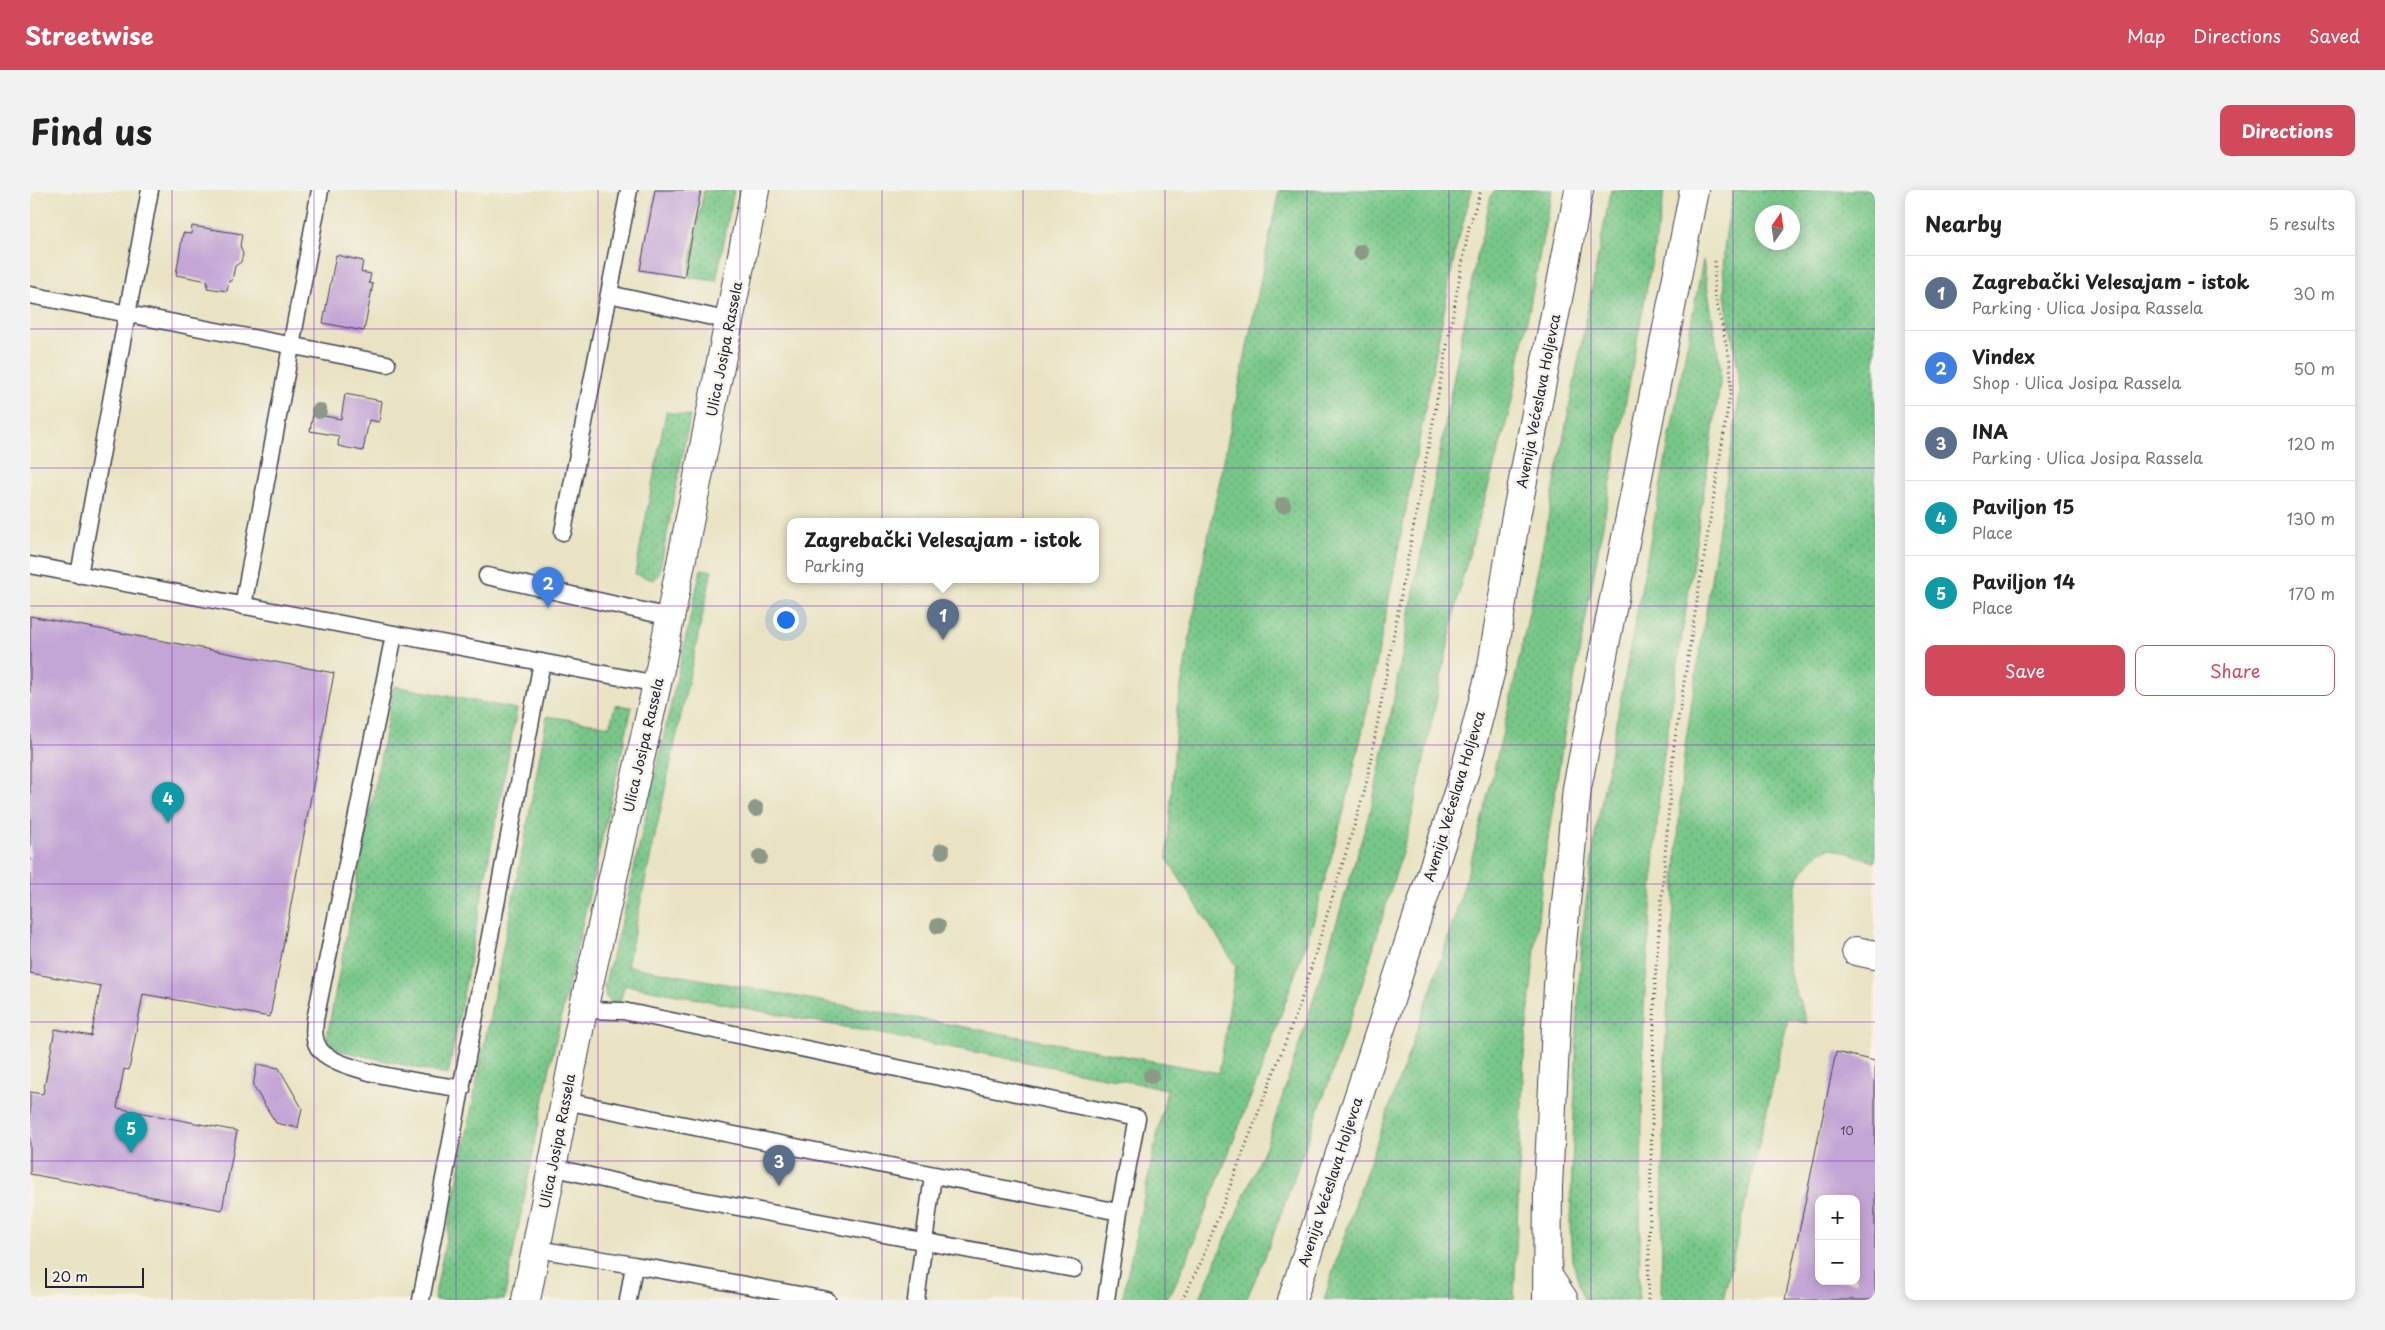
<!DOCTYPE html>
<html lang="en">
<head>
<meta charset="utf-8">
<style>
	body { margin:0; font-family:"Playpen Sans",sans-serif; background:#f2f2f2; color:#222 }
	.controls { position:absolute; right:15px; bottom:15px; display:grid; overflow:hidden; border-radius:10px; box-shadow:0 2px 12px #0003 }
	.controls button { width:45px; height:45px; display:grid; place-items:center; padding:0; border:0; border-bottom:1px solid #e0e0e0; background:#fff; color:#222; font:25px sans-serif }
	.compass { position:absolute; left:1725px; top:15px; width:45px; height:45px; border-radius:50%; background:#fff; box-shadow:0 2px 12px #0003; rotate:13deg }
	.scale { position:absolute; left:15px; bottom:12px; width:99px; box-sizing:border-box; padding-left:5px; border:2px solid #22223b; border-top:0; font-size:14px; line-height:18px; white-space:nowrap; color:#22223b; -webkit-text-stroke:4px #f7f3e8; paint-order:stroke }
	.you { position:absolute; left:755px; top:429px; width:18px; height:18px; margin:-12px; border:4px solid #fff; border-radius:50%; background:#1a73e8; box-shadow:0 0 0 8px #1a73e833 }
	.badge { display:grid; place-items:center; width:32px; height:32px; border-radius:50%; background:#d1495b; color:#fff; font-size:16px; font-weight:700 }
	.pin { position:absolute; translate:-50% -41px; filter:drop-shadow(0 1px 2px #0008) }
	.pin::after { content:''; position:absolute; top:26px; width:18px; height:15px; background:inherit; clip-path:polygon(0 0,100% 0,50% 100%) }
	.popup { position:absolute; left:757px; top:328px; width:312px; height:65px; box-sizing:border-box; display:grid; place-content:center; border-radius:10px; background:#fff; filter:drop-shadow(0 1px 4px #0005); font-size:16px; white-space:nowrap; color:#767676 }
	.popup b { font-size:19px; color:#222 }
	.popup::after { content:''; position:absolute; left:50%; top:100%; margin-left:-10px; border:10px solid transparent; border-top-color:#fff }
	.list { margin:0; padding:0; list-style:none }
	h2 { display:flex; justify-content:space-between; align-items:center; height:65px; margin:0; padding:0 20px; font-size:21px }
	h2 small { font-size:16px; font-weight:400; color:#767676 }
	.list li { display:grid; grid-template-columns:32px 1fr auto; gap:15px; align-items:center; box-sizing:border-box; height:75px; padding:0 20px; border-top:1px solid #e0e0e0 }
	.list b { display:block; font-size:19px; white-space:nowrap }
	.list p { margin:0; font-size:16px; white-space:nowrap; color:#767676 }
	.list em { font-size:16px; font-style:normal; color:#767676 }
	.actions { display:flex; gap:10px; padding:15px 20px }
	.actions a { flex:1; padding:11px 0; border:1px solid #d1495b; border-radius:10px; text-align:center; font-size:18px; color:#d1495b }
	.actions .main { background:#d1495b; color:#fff }
	.map { position:relative; flex:none; width:1845px; height:1110px; overflow:hidden; border-radius:10px }
	header { display:flex; align-items:center; gap:30px; box-sizing:border-box; height:70px; padding:0 25px; background:#d1495b; color:#fff }
	header strong { font-size:24px }
	nav { display:flex; gap:28px; margin-inline-start:auto; font-size:18px }
	.intro { display:flex; align-items:center; justify-content:space-between; box-sizing:border-box; height:120px; padding:0 30px }
	h1 { margin:0; font-size:35px }
	.button { padding:12px 22px; border-radius:10px; background:#d1495b; color:#fff; font-size:18px; font-weight:700 }
	main { display:flex; gap:30px; padding:0 30px }
	aside { flex:1; background:#fff; border-radius:10px; box-shadow:0 2px 12px #0003 }
	.map>svg:first-child { display:block }
</style>
</head>
<body>
<header>
<strong>Streetwise</strong>
<nav><a>Map</a><a>Directions</a><a>Saved</a></nav>
</header>
<div class="intro"><h1>Find us</h1><a class="button">Directions</a></div>
<main>
<div class="map">
<svg width="1845" height="1110" viewBox="0 0 1845 1110">
	<defs>
		<pattern id="grass-dots" width="8" height="8" patternUnits="userSpaceOnUse" patternTransform="scale(1.25)"><rect width="8" height="8" fill="#77c788"/><path d="M2 2h.1M6 6h.1" fill="none" stroke="#61a170" stroke-width="1.8" stroke-linecap="round"/></pattern>
	</defs>
	<rect width="100%" height="100%" fill="#f7f3e8"/>
	<filter id="ink" filterUnits="userSpaceOnUse"><feTurbulence type="fractalNoise" baseFrequency=".02" numOctaves="2"/><feDisplacementMap in="SourceGraphic" scale="10" xChannelSelector="R" yChannelSelector="G"/><feConvolveMatrix kernelMatrix="1 2 1 2 8 2 1 2 1" color-interpolation-filters="sRGB"/></filter>
	<filter id="wash" filterUnits="userSpaceOnUse"><feTurbulence type="fractalNoise" baseFrequency=".0096" numOctaves="4" result="noise"/><feDisplacementMap in="SourceGraphic" scale="20" xChannelSelector="R" yChannelSelector="G"/><feGaussianBlur stdDeviation="1.12" result="paint"/><feColorMatrix in="noise" values="0 0 0 0 0 0 0 0 0 0 0 0 0 0 0 0 0 1.4 0 .05"/><feComposite in="paint" operator="in"/></filter>
	<g filter="url(#wash)">
		<rect width="100%" height="100%" fill="#e9e3c3"/>
		<path fill="url(#grass-dots)" stroke="#4c7462" fill-rule="evenodd" d="M674 0H704L686 91 658 87Z
			M1249 0H1442L1426 58 1339 512 1315 617 1283 733 1234 873 1159 1064 1142 1101 1134 1110H1092L1137 899 595 795 588 818 576 807 574 796 597 711 671 379 682 381 597 776 1189 883 1206 776 1137 669 1147 519 1174 368Z
			M1465 0H1522L1480 220 1431 393 1380 636 1333 792 1300 889 1235 1067 1216 1110H1169L1238 951 1280 821 1342 615 1361 524 1443 85 1461 6Z
			M1581 0H1635L1534 545 1513 680 1494 866 1484 1110H1294C1339 961 1401 817 1442 667 1500 448 1537 222 1581 0Z
			M1704 0H1845V672L1803 658 1790 661 1769 685 1757 755 1760 785 1777 833 1758 829 1693 1110H1631L1635 861 1651 600 1655 556 1710 204C1709 166 1696 130 1694 92 1691 61 1698 31 1704 0ZM1732 22H1762V52H1732Z
			M1673 70 1690 175V194L1630 591 1614 818 1609 1110H1554L1542 1070 1540 1036 1548 811 1553 736 1565 646Z
			M636 222 660 226 629 384 623 390 605 384Z
			M364 496 487 519 418 885 295 857Z
			M585 515 602 517 522 867 474 1110H404L495 647 517 526 580 536Z"/>
		<g id="blocks">
			<path fill="#c3a5d6" fill-rule="evenodd" d="M625 0H671L654 87 610 80Z
				M162 36 212 44 210 56 213 64 211 72 205 76 202 91H199L197 101 177 98 178 91 146 85 153 43 161 44Z
				M306 65 333 71 331 82 341 84 339 93 343 94 334 141 293 133Z
				M315 204 352 211 349 232 339 230 333 261 308 256 309 246 280 241 283 224 311 229Z
				M0 426 304 483 240 827 113 804 99 880 94 879 87 918 207 941 192 1020 0 984V902L13 904 25 839 61 846 71 796 0 783Z
				M1806 862 1845 871V1110H1755ZM1789 1009H1826V1091H1789Z
				M227 874 249 878 272 918 268 938 246 933 223 896Z"/>
		</g>
	</g>
	<g filter="url(#ink)">
		<use href="#blocks" fill-opacity="0" stroke="#403f4f" stroke-width="1"/>
		<g fill="none" stroke-linecap="round" stroke-linejoin="round">
			<g stroke="#403f4f" stroke-width="19">
				<path id="service" d="M579 104 700 131
					M0 105 357 174
					M533 342 599 0
					M0 375 627 494
					M49 385 120 0
					M457 386 640 427
					M213 416 290 0
					M364 445 285 830C284 841 283 851 290 860 309 883 401 893 432 899
					M553 820 593 821 1107 928 1089 1022
					M535 911 1089 1022 1076 1110
					M522 977 632 1003 1044 1079
					M507 1059 604 1075
					M391 1110 512 472
					M598 1110 604 1075 797 1110
					M886 1110 903 986"/>
			</g>
			<g stroke="#403f4f" stroke-width="30">
				<path id="minor" d="M1826 761 1845 765
					M1518 1086 1534 1110
					M496 1110 553 820 627 494 725 0"/>
			</g>
			<g stroke="#403f4f" stroke-width="30">
				<path id="secondary" d="M1262 1110 1435 581 1462 476 1484 337 1549 0
					M1517 1110 1518 996 1528 796 1547 598 1664 0"/>
			</g>
			<path stroke="#403f4f" stroke-width="3" stroke-dasharray="1 4" stroke-linecap="butt" d="M1152 1110 1171 1072 1270 814 1335 600 1439 37 1451 0
				M1618 1110 1625 790 1644 555 1701 198 1700 171 1684 101 1685 68"/>
			<use href="#service" stroke="#fff" stroke-width="16"/>
			<use href="#minor" stroke="#fff" stroke-width="28"/>
			<use href="#secondary" stroke="#fff" stroke-width="28"/>
		</g>
		<g fill="#8c9987">
			<circle cx="1331" cy="62" r="8"/>
			<circle cx="289" cy="221" r="8"/>
			<circle cx="1253" cy="315" r="8"/>
			<circle cx="726" cy="619" r="8"/>
			<circle cx="912" cy="661" r="8"/>
			<circle cx="730" cy="667" r="8"/>
			<circle cx="908" cy="736" r="8"/>
			<circle cx="1121" cy="886" r="8"/>
		</g>
	</g>
	<path fill="none" stroke="#7b2cbf" stroke-width="1" stroke-opacity="0.55" d="M142 0V1110M284 0V1110M426 0V1110M568 0V1110M710 0V1110M852 0V1110M993 0V1110M1135 0V1110M1277 0V1110M1419 0V1110M1561 0V1110M1703 0V1110M0 139H1845M0 278H1845M0 416H1845M0 555H1845M0 694H1845M0 832H1845M0 971H1845"/>
	<g text-anchor="middle" dominant-baseline="central" stroke-width="5" stroke-linejoin="round" paint-order="stroke">
		<g font-size="11" fill="#4a4362">
			<text x="1817" y="940">10</text>
		</g>
		<g font-size="14" fill="#22223b" stroke="#f7f3e8">
			<text transform="translate(694 159) rotate(-79)">Ulica Josipa Rassela</text>
			<text transform="translate(1508 211) rotate(-79)">Avenija Većeslava Holjevca</text>
			<text transform="translate(613 555) rotate(-77)">Ulica Josipa Rassela</text>
			<text transform="translate(1424 606) rotate(-73)">Avenija Većeslava Holjevca</text>
			<text transform="translate(527 951) rotate(-79)">Ulica Josipa Rassela</text>
			<text transform="translate(1300 992) rotate(-72)">Avenija Većeslava Holjevca</text>
		</g>
	</g>
</svg>
<div class="controls">
<button>+</button>
<button>−</button>
</div>
<svg class="compass" viewBox="-18 -18 36 36"><path d="M0-13l5 13h-10z" fill="#e53935"/><path d="M0 13l5-13h-10z" fill="#767676"/></svg>
<div class="scale">20 m</div>
<div class="you"></div>
<div class="pin badge" style="left:913px;top:450px;background:#5c6f8a">1</div>
<div class="popup"><b>Zagrebački Velesajam - istok</b>Parking</div>
<div class="pin badge" style="left:518px;top:418px;background:#3f7fe0">2</div>
<div class="pin badge" style="left:749px;top:996px;background:#5c6f8a">3</div>
<div class="pin badge" style="left:138px;top:633px;background:#0f9aa8">4</div>
<div class="pin badge" style="left:101px;top:963px;background:#0f9aa8">5</div>
</div>
<aside>
<h2>Nearby<small>5 results</small></h2>
<ul class="list">
<li><span class="badge" style="background:#5c6f8a">1</span><div><b>Zagrebački Velesajam - istok</b><p>Parking · Ulica Josipa Rassela</p></div><em>30 m</em></li>
<li><span class="badge" style="background:#3f7fe0">2</span><div><b>Vindex</b><p>Shop · Ulica Josipa Rassela</p></div><em>50 m</em></li>
<li><span class="badge" style="background:#5c6f8a">3</span><div><b>INA</b><p>Parking · Ulica Josipa Rassela</p></div><em>120 m</em></li>
<li><span class="badge" style="background:#0f9aa8">4</span><div><b>Paviljon 15</b><p>Place</p></div><em>130 m</em></li>
<li><span class="badge" style="background:#0f9aa8">5</span><div><b>Paviljon 14</b><p>Place</p></div><em>170 m</em></li>
</ul>
<div class="actions"><a class="main">Save</a><a>Share</a></div>
</aside>
</main>
</body>
</html>
